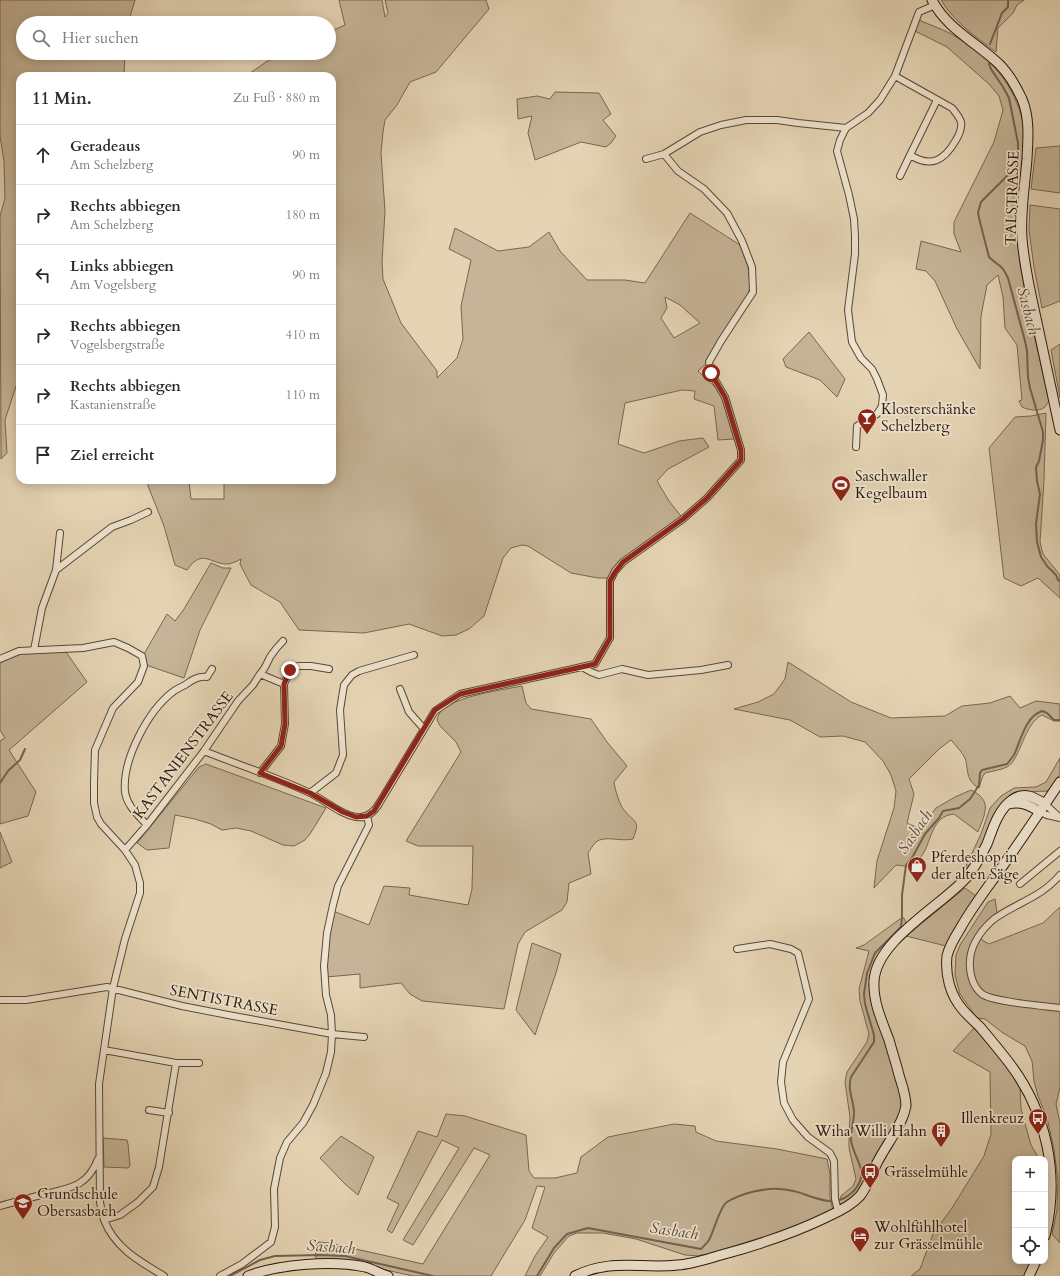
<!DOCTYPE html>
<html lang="de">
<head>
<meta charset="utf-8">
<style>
	body { margin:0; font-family:Cardo,serif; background:#f2f2f3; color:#2b2b33 }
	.controls { position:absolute; right:12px; bottom:12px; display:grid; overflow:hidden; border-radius:8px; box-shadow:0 2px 10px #0003 }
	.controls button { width:36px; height:36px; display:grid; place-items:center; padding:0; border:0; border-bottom:1px solid #e1e1e2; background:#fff; color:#2b2b33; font:20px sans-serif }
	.stop { position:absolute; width:12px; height:12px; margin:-9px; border:3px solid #8f2418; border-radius:50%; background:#fff }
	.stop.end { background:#8f2418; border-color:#fff; box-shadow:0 1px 4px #0008 }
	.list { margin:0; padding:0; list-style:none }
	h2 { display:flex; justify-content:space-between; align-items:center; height:52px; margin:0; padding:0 16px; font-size:17px }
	h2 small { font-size:13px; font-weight:400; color:#7c7c81 }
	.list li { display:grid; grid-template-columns:26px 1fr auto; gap:12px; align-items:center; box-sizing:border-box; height:60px; padding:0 16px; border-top:1px solid #e1e1e2 }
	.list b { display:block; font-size:15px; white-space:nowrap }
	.list p { margin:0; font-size:13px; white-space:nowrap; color:#7c7c81 }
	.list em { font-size:13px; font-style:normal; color:#7c7c81 }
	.icon { flex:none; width:22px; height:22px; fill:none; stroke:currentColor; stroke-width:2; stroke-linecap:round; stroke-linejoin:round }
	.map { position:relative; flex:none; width:1060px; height:1276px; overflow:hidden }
	.search { position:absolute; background:#fff; box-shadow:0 2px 10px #0003; left:16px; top:16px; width:320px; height:44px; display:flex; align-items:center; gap:10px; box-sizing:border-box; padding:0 14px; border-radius:22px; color:#7c7c81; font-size:15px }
	.panel { position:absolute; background:#fff; box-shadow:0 2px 10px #0003; left:16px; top:72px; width:320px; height:412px; border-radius:12px }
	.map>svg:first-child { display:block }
</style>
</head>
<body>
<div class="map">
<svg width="1060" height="1276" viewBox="0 0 1060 1276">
	<rect width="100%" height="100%" fill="#e5d4b4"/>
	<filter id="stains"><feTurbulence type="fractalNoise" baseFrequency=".005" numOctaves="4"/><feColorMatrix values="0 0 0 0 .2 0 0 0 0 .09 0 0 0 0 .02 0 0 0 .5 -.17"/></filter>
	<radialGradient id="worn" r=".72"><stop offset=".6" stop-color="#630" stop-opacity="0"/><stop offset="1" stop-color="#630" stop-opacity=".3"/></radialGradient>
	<path fill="#c5b497" stroke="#786651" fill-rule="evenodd" d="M0 0H135L128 23H23V53H125L124 76H20V377L18 380 5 420 7 453 1 459 0 216 5 198 4 161 0 136Z
		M339 0H382L385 17 388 13 385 0H486L489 9 436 72 410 82 397 105 385 120 383 132 381 153 385 211 382 262 383 279 401 323 437 371V378L457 358 463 339 461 306 471 260 449 249 455 228 498 251 529 247 549 232 560 251 587 280H625L645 283 690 213 740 245 748 267 750 286 748 297 720 338 706 364 698 371 717 389 724 402 734 439 718 440 714 406 694 399 695 391 682 390 625 403 618 444 644 453 679 441 703 438 709 447 668 469 657 481 669 501 684 520 619 562 609 578H598L571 573 528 546 522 545 511 548 503 558 484 616 469 629 456 635 442 636 409 624 364 633 299 630 280 602 251 585 240 564 241 559C237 561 233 563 229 564 210 565 203 547 187 570L175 565 164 526 148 486V480H189L191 499H224V480H332V76H246L266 62 283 53H329V32L345 25ZM665 297 680 305 700 323 674 338 661 318 667 308Z
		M941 0H1024L1017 5 1013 13 998 28 996 52C976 37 954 22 941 0Z
		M919 20C932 26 946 30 958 38 995 61 1019 90 1025 134L1018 239 1020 264 1029 312 1049 401C1049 401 1045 407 1045 407 1039 412 1028 410 1022 407L1019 401 1022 400 1017 345 1005 328 1003 297 998 275 987 285 981 316 980 369 957 329 935 281 926 271 916 269 921 241 961 252 954 234V222L994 142 1003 110 999 96 989 84 947 47 915 31Z
		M555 92 599 93 611 114 603 120 616 136 611 143 606 147 581 142 535 160 528 133 532 116 518 119 517 99 537 96 550 99Z
		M1060 146V193L1031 189 1036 148Z
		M1030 205 1060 209V301L1042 308 1034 267 1029 230Z
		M809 332 845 379 837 397 820 380 786 367 783 359Z
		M1060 344V398L1051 350Z
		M1046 413 1044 480 1040 542 1043 554 1060 575V598L1038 578 1021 586 1004 578 989 448 1015 417 1031 416Z
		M211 563 223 568H231L200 630 184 678 146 665 144 654 167 614 175 621 184 609Z
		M66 652 87 682 9 750 36 792 28 816 0 824V741L5 738 0 730V662C19 649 44 652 66 652Z
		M788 662 851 702 891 718 945 716 962 706 990 703 1010 696 1020 708 1036 701 1060 704V721H1054L1042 715C1023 725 1021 759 1007 767 1001 770 992 771 985 773L982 778 979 788C965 780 969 771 965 758 962 752 956 746 951 740L939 749 909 779 914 794 907 823 920 829 936 808 955 797 971 790C993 801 985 813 978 832L954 814C932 816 932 839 923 854 920 858 916 863 913 867L896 865 874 888 877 861 894 808 896 791 891 775 883 761 865 742 843 736 820 737 790 720 734 709 758 702 774 694 785 679Z
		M522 686 526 703 531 709 591 719 607 742 627 766 614 782C615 789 619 804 624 810 634 823 641 819 633 839 622 842 604 835 596 842 593 845 590 850 588 853L591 874 569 883 567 902 562 910 525 932 518 944 504 1009 422 1001 410 994 401 983 360 988V974L326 977V958L333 911 369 925 384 886 410 888 409 895 468 905 472 889 473 846H418L406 841 461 752 456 742 440 726 437 720C438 716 440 711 443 709 459 696 501 690 522 686Z
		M1060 758V774L1048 791C1036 792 1021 790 1010 796 992 806 990 833 981 850 976 858 971 866 966 874L965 868 981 834 990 808 1001 796 1014 788 1036 787 1046 782Z
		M206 764 326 808 310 834 305 840 294 846 283 845 251 831 236 828 222 830 211 824 195 819 175 815 169 848 147 850 137 843 199 767Z
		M0 832 12 862 0 868Z
		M965 888 976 896 954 929 946 946 906 936Z
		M995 899 997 913 977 937 989 944 1043 923 1060 907V1087L1056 1104 1060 1123V1243L1052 1234 1057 1210 1058 1181 1054 1149 1047 1118 1038 1096 1034 1081 1032 1061 1025 1046 1003 1033 985 1019 977 1018 960 994 955 975 956 955 960 945 988 902Z
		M904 918 906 923 881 952 871 981 903 1103 900 1118 860 1190 852 1200 842 1205 839 1203 841 1196 853 1186 856 1179 849 1148V1133L850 1117 845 1082 847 1072 867 1042 869 1034 860 1001 859 989 869 951 856 948 864 945 900 919Z
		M532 943 561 954 556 973 535 1035 516 1010Z
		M974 1028 1009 1069 1020 1088 1021 1109 1031 1145 1039 1159H1015V1261H1032L1029 1268 1024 1276H911L920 1269 933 1234 952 1208 984 1156 991 1134 990 1072 953 1051Z
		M446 1114 465 1116 526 1135 529 1171 534 1178H555L577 1173 581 1157 608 1137 674 1124 695 1126 696 1132 716 1141 777 1149 827 1159 830 1174V1199L833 1210 819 1218 751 1244 700 1256 685 1255 636 1239 603 1233H577L569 1236 554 1253 540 1276H525L535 1256 548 1237 532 1228 545 1187 537 1186 525 1220 491 1276H413L350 1262 318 1260 316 1258 315 1246 319 1242 329 1243 423 1264 490 1155 474 1148 413 1245 403 1240 459 1148 442 1140 392 1233 387 1230 399 1204 387 1198 418 1131 437 1137Z
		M341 1136 374 1157 358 1195 345 1184 320 1158Z
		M103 1138 127 1140 128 1144 130 1166 128 1168 104 1167Z"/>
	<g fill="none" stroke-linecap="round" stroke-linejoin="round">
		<path stroke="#74624e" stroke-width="2" d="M990 44 1002 13 1008 7V0
			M989 64 991 69 1003 87 1009 98 1018 143V151L1016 164 1012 171 981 202 979 209 978 213 980 222 989 257C993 261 996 263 1000 266 1004 269 1006 274 1008 278L1025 341 1027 351 1028 377 1030 388 1043 432V440L1039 461 1036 467 1037 481 1040 494 1036 524 1037 542 1041 557 1047 566 1056 575 1058 580 1060 581
			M0 783 8 771 20 760 25 749
			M230 1276 260 1260 275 1256 320 1255 345 1256 433 1276
			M537 1276 554 1248 567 1234 588 1228 701 1249C704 1246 707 1243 709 1240 714 1231 720 1206 727 1202 742 1193 763 1188 780 1189 790 1190 800 1192 809 1196 824 1201 836 1205 849 1195 855 1191 859 1185 861 1178 864 1167 852 1152 851 1140 850 1131 854 1122 854 1113 854 1100 847 1091 851 1077L874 1042V1035L865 1004 864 994 867 973 875 953 901 927 902 917V895L906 865 913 856 925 834 939 818 943 811 959 808 970 799 979 785 980 773 982 770 1007 764 1014 755C1021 740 1025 717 1042 711L1047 713 1054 720H1060"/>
		<g stroke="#594735" stroke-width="8">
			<path id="minor" d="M895 76 952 108C955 112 959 116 961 122 962 128 959 135 956 140 944 161 931 168 910 155L937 100
				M646 159 664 154 700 132 721 125 746 120H777L798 123 846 128
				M900 176 910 155
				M856 447 857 426 877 414 882 406 883 395 877 379 872 369 861 358 852 342 848 310 855 254V236L854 219 849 195 837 151 840 140 846 128 868 113 880 100 895 76 919 12 935 5
				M56 570 112 527 131 520 148 512
				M34 650 42 608 56 570 60 533
				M0 659 19 651 83 648 114 642 128 648 142 656 144 666 138 682 113 708 95 750 94 782V803L97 817 101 824 125 850 135 865 140 883V893L125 939 113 988 99 1084 100 1202C101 1208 102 1214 104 1220 115 1248 139 1261 164 1276
				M582 667 591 672 599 675 622 669 648 675 701 670 728 665
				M260 674C265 669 267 663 270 657 274 651 278 646 283 641
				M400 689 409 712 424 729
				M204 751C239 765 276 777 310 793 325 800 339 814 356 817 367 819 375 811 380 802L435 711 460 694 595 664 610 638V581L615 571 623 562 683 519 707 498 741 460V450L725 397 711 373 709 362 721 341 753 292 752 267 742 241 727 213 704 189 678 171 664 154
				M260 773 281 746 285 724 284 684 290 670 298 666H311L329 669
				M310 793 336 773 343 755 340 710 344 685 352 675 359 671 414 655
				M1045 804 1059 817
				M1040 812 1047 815 1060 818
				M147 825C138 815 127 806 125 792 122 760 148 710 174 691 177 689 181 687 185 685 192 680 198 676 207 677L212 669
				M125 850 147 825 204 751 238 701 253 685 260 674 284 684
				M1060 875C1042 897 1016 903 994 919 982 929 971 944 970 960 969 972 972 986 982 994 993 1002 1044 1006 1060 1008
				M1020 884 1060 851
				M737 949 770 944 791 949 798 953 809 999 783 1062 781 1082 784 1103 793 1120 808 1137 830 1153 834 1161 835 1199 838 1211
				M0 1000H26L107 987 182 1006 228 1015 332 1034 364 1037
				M176 1063H199
				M149 1110 169 1113
				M0 1206C14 1202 28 1198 42 1195 68 1188 87 1188 98 1159
				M104 1220 120 1215 138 1202 153 1187 159 1167 176 1063 104 1050
				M220 1276 242 1264 271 1242 275 1227 274 1189 280 1158 287 1142 303 1123 313 1105 326 1073 331 1052 332 1034 331 1015 326 995 324 966 327 933 333 905 338 886 369 825 367 816"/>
		</g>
		<g stroke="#2a180b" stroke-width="11">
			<path id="secondary" d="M932 0C947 29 976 42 999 64 1009 74 1016 86 1022 99 1030 118 1028 139 1027 159 1025 185 1020 212 1022 238 1024 265 1030 291 1036 318 1044 356 1052 393 1060 430
				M1008 804C1021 801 1029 805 1040 812
				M1045 1236C1060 1176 1047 1113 1010 1064 1001 1052 990 1039 980 1027 974 1021 968 1016 963 1010 950 995 945 975 947 956 949 947 955 937 960 929 972 907 988 887 1002 867 1022 839 1041 810 1060 782
				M248 1276C278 1264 334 1260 365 1267 373 1269 380 1274 388 1276
				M575 1276C611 1258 640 1269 678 1265 692 1264 707 1259 721 1255 758 1245 792 1234 827 1217 838 1212 852 1205 860 1196 868 1186 871 1174 877 1163 884 1149 894 1136 901 1121 903 1117 905 1111 906 1106 906 1095 902 1085 899 1075 896 1063 892 1051 889 1040 882 1021 873 1002 874 982 875 941 941 906 966 878 974 869 981 856 987 844 993 828 998 810 1012 800 1024 791 1034 797 1045 804
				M1029 1276 1036 1261"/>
		</g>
		<use href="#minor" stroke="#eee3ce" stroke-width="6"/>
		<use href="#secondary" stroke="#eee3ce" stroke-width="9"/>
	</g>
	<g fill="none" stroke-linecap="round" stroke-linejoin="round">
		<path stroke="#8f2418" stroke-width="5" d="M290 670 284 684 285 724 281 746 260 773 310 793 343 812 356 817 367 816 374 811 435 710 460 694 595 664 610 638V581L615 572 623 562 683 519 707 498 741 460V450L725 397 711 373"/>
	</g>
	<defs>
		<g id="bar-pin" transform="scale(1)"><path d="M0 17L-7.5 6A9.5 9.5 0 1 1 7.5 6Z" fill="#8f2418" stroke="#eee3ce"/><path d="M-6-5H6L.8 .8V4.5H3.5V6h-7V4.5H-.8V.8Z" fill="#fff"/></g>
		<g id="stadium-pin" transform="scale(1)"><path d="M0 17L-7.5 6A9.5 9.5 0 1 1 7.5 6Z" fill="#8f2418" stroke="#eee3ce"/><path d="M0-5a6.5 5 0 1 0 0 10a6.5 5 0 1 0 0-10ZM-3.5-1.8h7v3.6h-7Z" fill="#fff"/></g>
		<g id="shop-pin" transform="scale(1)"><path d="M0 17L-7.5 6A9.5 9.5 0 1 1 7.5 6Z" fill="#8f2418" stroke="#eee3ce"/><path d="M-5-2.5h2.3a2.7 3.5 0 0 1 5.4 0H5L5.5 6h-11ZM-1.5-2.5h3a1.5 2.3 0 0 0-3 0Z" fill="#fff"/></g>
		<g id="bus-pin" transform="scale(1)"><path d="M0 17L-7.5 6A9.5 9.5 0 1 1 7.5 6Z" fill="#8f2418" stroke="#eee3ce"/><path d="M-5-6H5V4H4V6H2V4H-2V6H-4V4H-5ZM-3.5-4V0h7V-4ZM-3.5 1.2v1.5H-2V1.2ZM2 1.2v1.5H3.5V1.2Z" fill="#fff"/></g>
		<g id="building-pin" transform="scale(1)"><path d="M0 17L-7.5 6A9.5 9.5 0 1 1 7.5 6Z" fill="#8f2418" stroke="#eee3ce"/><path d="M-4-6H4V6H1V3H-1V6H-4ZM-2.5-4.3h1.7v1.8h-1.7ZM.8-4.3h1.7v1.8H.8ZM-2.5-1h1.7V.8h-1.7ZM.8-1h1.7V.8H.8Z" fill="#fff"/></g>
		<g id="school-pin" transform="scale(1)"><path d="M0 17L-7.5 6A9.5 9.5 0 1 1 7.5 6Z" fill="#8f2418" stroke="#eee3ce"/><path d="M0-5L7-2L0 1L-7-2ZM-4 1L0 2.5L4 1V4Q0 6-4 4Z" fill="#fff"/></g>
		<g id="hotel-pin" transform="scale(1)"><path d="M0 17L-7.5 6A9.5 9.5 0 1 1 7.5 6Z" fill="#8f2418" stroke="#eee3ce"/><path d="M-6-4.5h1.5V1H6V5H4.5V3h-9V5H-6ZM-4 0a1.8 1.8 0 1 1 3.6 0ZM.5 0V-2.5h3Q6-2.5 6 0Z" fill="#fff"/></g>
	</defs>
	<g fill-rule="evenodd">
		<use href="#bar-pin" x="867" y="418"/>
		<use href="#stadium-pin" x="841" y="485"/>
		<use href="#shop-pin" x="917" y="866"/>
		<use href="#bus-pin" x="1038" y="1118"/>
		<use href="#building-pin" x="941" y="1131"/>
		<use href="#bus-pin" x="870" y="1172"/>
		<use href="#school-pin" x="23" y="1203"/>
		<use href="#hotel-pin" x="860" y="1236"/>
	</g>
	<g text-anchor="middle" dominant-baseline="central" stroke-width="3.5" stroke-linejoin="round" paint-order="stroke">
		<g font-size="15" fill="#2a180b" stroke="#eee3ce">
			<text transform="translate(1012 198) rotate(-88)">TALSTRASSE</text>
			<text transform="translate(183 755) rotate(-53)">KASTANIENSTRASSE</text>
			<text transform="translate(224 1000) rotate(11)">SENTISTRASSE</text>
		</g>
		<g font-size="15" fill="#2a180b" stroke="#eee3ce" text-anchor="start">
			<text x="881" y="409">Klosterschänke<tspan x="881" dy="17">Schelzberg</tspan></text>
			<text x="855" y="476">Saschwaller<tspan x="855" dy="17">Kegelbaum</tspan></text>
			<text x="931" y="857">Pferdeshop in<tspan x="931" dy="17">der alten Säge</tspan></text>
			<text x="1024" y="1118" text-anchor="end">Illenkreuz</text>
			<text x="927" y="1131" text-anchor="end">Wiha Willi Hahn</text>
			<text x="884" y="1172">Grässelmühle</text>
			<text x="37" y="1194">Grundschule<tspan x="37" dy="17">Obersasbach</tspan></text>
			<text x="874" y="1227">Wohlfühlhotel<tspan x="874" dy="17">zur Grässelmühle</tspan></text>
		</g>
		<g font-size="16" font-style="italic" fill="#5b4a38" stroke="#eee3ce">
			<text transform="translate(1028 311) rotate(75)">Sasbach</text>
			<text transform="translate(915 832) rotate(-56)">Sasbach</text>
			<text transform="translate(674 1231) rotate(8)">Sasbach</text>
			<text transform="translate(331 1247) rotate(4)">Sasbach</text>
		</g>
	</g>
	<rect width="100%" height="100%" filter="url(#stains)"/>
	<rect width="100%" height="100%" fill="url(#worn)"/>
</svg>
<div class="controls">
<button>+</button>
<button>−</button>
<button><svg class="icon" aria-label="locate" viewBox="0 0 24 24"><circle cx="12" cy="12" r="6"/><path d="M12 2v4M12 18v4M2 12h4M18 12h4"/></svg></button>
</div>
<div class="stop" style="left:711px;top:373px"></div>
<div class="stop end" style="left:290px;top:670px"></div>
<div class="search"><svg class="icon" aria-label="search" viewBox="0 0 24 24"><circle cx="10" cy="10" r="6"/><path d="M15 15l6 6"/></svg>Hier suchen</div>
<section class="panel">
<h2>11 Min.<small>Zu Fuß · 880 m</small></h2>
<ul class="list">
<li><svg class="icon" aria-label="ahead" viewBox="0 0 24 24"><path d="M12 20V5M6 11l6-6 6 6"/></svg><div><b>Geradeaus</b><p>Am Schelzberg</p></div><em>90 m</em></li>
<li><svg class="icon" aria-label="right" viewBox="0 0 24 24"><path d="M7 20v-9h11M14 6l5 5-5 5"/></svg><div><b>Rechts abbiegen</b><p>Am Schelzberg</p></div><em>180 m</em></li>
<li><svg class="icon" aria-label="left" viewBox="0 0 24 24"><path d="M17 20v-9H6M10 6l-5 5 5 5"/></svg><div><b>Links abbiegen</b><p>Am Vogelsberg</p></div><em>90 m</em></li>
<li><svg class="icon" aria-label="right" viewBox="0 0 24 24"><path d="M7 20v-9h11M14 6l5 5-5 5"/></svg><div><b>Rechts abbiegen</b><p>Vogelsbergstraße</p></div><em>410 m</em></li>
<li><svg class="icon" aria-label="right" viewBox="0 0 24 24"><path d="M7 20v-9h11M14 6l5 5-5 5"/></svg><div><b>Rechts abbiegen</b><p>Kastanienstraße</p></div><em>110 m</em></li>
<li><svg class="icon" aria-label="arrive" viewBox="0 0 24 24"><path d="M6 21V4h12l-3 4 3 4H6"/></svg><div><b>Ziel erreicht</b></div></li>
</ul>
</section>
</div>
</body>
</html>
